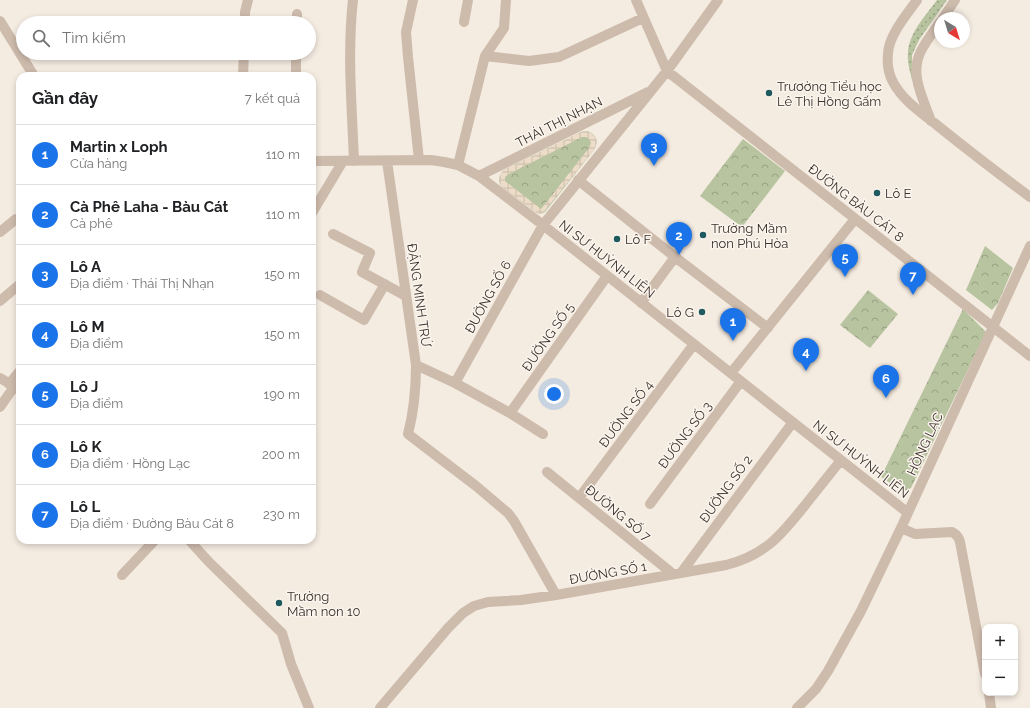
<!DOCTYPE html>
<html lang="vi">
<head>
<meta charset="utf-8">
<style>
	body { margin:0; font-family:Raleway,sans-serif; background:#f2f2f2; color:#202124 }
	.controls { position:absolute; right:12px; bottom:12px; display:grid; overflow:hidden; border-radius:8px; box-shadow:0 2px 6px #0003 }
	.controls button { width:36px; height:36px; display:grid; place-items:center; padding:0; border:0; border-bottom:1px solid #e0e0e0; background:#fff; color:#202124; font:20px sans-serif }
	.compass { position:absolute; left:934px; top:12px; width:36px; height:36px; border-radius:50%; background:#fff; box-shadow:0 2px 6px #0003; rotate:142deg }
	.you { position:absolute; left:554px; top:394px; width:14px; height:14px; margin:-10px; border:3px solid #fff; border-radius:50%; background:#1a73e8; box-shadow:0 0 0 6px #1a73e833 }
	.badge { display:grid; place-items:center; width:26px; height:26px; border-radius:50%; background:#1a73e8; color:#fff; font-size:13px; font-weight:700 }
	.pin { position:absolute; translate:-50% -33px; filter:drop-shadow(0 1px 2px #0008) }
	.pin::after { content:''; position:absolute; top:21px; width:14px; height:12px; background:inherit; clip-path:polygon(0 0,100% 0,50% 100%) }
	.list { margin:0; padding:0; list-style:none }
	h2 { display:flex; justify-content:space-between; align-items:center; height:52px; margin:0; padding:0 16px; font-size:17px }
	h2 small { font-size:13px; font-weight:400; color:#757577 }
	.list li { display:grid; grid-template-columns:26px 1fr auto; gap:12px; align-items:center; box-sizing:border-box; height:60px; padding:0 16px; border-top:1px solid #e0e0e0 }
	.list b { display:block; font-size:15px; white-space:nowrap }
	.list p { margin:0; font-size:13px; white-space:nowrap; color:#757577 }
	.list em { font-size:13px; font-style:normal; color:#757577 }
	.icon { flex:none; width:22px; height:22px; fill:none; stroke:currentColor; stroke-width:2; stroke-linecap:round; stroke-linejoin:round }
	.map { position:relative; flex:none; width:1030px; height:708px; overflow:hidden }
	.search { position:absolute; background:#fff; box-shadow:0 2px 6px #0003; left:16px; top:16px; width:300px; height:44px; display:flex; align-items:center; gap:10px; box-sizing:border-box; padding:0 14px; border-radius:22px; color:#757577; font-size:15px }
	.panel { position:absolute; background:#fff; box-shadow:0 2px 6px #0003; left:16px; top:72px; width:300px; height:472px; border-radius:12px }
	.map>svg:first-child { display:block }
</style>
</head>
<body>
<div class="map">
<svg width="1030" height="708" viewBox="0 0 1030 708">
	<defs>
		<pattern id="grass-dots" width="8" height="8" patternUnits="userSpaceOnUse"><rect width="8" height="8" fill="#b8c4a0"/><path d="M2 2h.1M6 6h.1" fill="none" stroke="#97a083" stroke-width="1.8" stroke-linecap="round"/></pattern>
		<pattern id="park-crowns" width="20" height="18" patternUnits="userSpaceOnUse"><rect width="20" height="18" fill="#b8c4a0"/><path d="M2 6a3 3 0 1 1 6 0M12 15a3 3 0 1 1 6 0" fill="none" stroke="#97a083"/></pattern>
		<pattern id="plaza-grid" width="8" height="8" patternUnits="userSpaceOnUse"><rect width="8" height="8" fill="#ecdcc8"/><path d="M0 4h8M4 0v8" fill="none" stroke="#cbbdac"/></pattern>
	</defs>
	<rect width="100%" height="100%" fill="#f4ebe1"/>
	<path fill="url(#grass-dots)" d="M937 0H947L919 40 912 55V80C910 71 907 62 908 52 909 33 926 15 937 0Z"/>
	<path fill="url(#park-crowns)" d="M586 131C596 133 599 141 594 150L545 212 541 214 537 213 502 187C497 181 499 175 504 170L581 132Z
		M743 139 785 171 742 227 700 196Z
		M985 246 1013 268 998 303 992 310 966 290Z
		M868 290 898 314 870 348 840 325Z
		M963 309 986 332 911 488 903 492 881 477Z"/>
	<path fill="url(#plaza-grid)" fill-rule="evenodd" d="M586 131 591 133 596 138 597 142 596 146 594 150 543 213 541 214 537 213 501 186 499 179 501 173 504 170 581 132ZM582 137H586L589 139 591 143 589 148 541 209 505 181V177L509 174Z"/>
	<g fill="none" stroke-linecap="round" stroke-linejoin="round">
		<path stroke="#cdbbac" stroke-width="10" d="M353 0C347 53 352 108 354 161
			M413 0 406 32 408 57 419 160
			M636 0 667 71 1030 356
			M917 0C907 14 889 35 888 53 887 63 888 73 893 82 903 101 922 113 938 126 968 150 999 174 1030 197
			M943 18 955 0
			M0 21 34 76
			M464 22 468 0
			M245 23V12L248 0
			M297 23V14
			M485 56 529 61 559 57 643 18
			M243 76 244 53
			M296 76V53
			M931 121C923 98 909 74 921 51 926 41 934 31 940 22
			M312 161 431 160 444 162 458 165 479 176 543 225 908 513
			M387 161 416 365C416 388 414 411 408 434L476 486 508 513 514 521 556 595
			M458 165 485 56 504 28 506 0
			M479 176 648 92
			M578 180 675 257 768 328
			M312 213 343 161
			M0 232 16 219
			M333 234 370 253 362 272 406 296
			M320 295 364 320 385 284
			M0 301 20 284
			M641 303 675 257
			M416 365 455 383 510 413 543 434
			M731 373 855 219
			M0 378 20 390
			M455 383 543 225 667 71 718 0
			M9 384 20 371
			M0 407 14 387
			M510 413 607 276
			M547 472 673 574
			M579 498 694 344
			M650 504 741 381
			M901 528 915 534 952 532C956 534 959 537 960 542L985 674
			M189 540 209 562 282 633 291 664 309 708
			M681 573 793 422
			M122 575 155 540
			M989 693 991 708
			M380 708 448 628 463 613 474 606 488 602 521 600 556 595 726 565C766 555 782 534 806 504 818 489 829 475 841 460
			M797 708 816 689 828 671 861 611 901 528 1030 246"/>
	</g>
	<g fill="#1f5a5e" stroke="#fbf5ee" stroke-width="1.5">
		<circle cx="769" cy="93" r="4"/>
		<circle cx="877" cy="193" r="4"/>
		<circle cx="703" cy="235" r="4"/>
		<circle cx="617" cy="239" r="4"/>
		<circle cx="702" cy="312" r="4"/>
		<circle cx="279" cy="603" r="4"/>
	</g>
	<g text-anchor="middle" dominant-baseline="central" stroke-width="3" stroke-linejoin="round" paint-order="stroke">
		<g font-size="13" fill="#3b302b" stroke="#fbf5ee" text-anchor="start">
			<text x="777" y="86">Trươờng Tiểu học<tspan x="777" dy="15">Lê Thị Hồng Gấm</tspan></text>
			<text x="885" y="193">Lô E</text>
			<text x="711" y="228">Trường Mầm<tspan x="711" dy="15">non Phú Hòa</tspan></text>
			<text x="625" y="239">Lô F</text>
			<text x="694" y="312" text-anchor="end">Lô G</text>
			<text x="287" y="596">Trường<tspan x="287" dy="15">Mầm non 10</tspan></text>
		</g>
		<g font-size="13" fill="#3b302b" stroke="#fbf5ee">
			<text transform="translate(559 122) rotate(-27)">THÁI THỊ NHẠN</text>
			<text transform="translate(856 203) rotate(38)">ĐƯỜNG BÀU CÁT 8</text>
			<text transform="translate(607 259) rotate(38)">NI SƯ HUỲNH LIÊN</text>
			<text transform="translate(419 295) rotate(82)">ĐẶNG MINH TRỨ</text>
			<text transform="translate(488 297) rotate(-61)">ĐƯỜNG SỐ 6</text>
			<text transform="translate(548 337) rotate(-55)">ĐƯỜNG SỐ 5</text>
			<text transform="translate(626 414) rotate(-53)">ĐƯỜNG SỐ 4</text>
			<text transform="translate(685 435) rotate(-53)">ĐƯỜNG SỐ 3</text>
			<text transform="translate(925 444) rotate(-65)">HỒNG LẠC</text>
			<text transform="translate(861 459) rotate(38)">NI SƯ HUỲNH LIÊN</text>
			<text transform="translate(726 489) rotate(-54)">ĐƯỜNG SỐ 2</text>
			<text transform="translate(618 513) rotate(39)">ĐƯỜNG SỐ 7</text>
			<text transform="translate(608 573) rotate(-10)">ĐƯỜNG SỐ 1</text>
		</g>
	</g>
</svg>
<div class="controls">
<button>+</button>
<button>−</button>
</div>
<svg class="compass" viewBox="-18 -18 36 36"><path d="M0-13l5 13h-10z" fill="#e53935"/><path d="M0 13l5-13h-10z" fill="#757577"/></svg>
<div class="you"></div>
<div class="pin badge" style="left:733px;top:341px">1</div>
<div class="pin badge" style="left:679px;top:255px">2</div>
<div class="pin badge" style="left:654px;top:166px">3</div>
<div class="pin badge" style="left:806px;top:371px">4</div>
<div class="pin badge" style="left:845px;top:277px">5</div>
<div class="pin badge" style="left:886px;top:398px">6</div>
<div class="pin badge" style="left:913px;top:295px">7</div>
<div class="search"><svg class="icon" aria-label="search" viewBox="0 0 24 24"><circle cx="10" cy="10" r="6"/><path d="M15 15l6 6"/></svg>Tìm kiếm</div>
<section class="panel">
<h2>Gần đây<small>7 kết quả</small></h2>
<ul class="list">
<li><span class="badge">1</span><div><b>Martin x Loph</b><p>Cửa hàng</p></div><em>110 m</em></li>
<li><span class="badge">2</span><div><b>Cà Phê Laha - Bàu Cát</b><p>Cà phê</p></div><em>110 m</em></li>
<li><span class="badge">3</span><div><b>Lô A</b><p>Địa điểm · Thái Thị Nhạn</p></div><em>150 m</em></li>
<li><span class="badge">4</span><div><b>Lô M</b><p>Địa điểm</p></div><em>150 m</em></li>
<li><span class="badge">5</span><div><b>Lô J</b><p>Địa điểm</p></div><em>190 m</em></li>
<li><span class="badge">6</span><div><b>Lô K</b><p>Địa điểm · Hồng Lạc</p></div><em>200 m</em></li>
<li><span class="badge">7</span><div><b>Lô L</b><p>Địa điểm · Đường Bàu Cát 8</p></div><em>230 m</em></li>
</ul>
</section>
</div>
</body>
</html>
